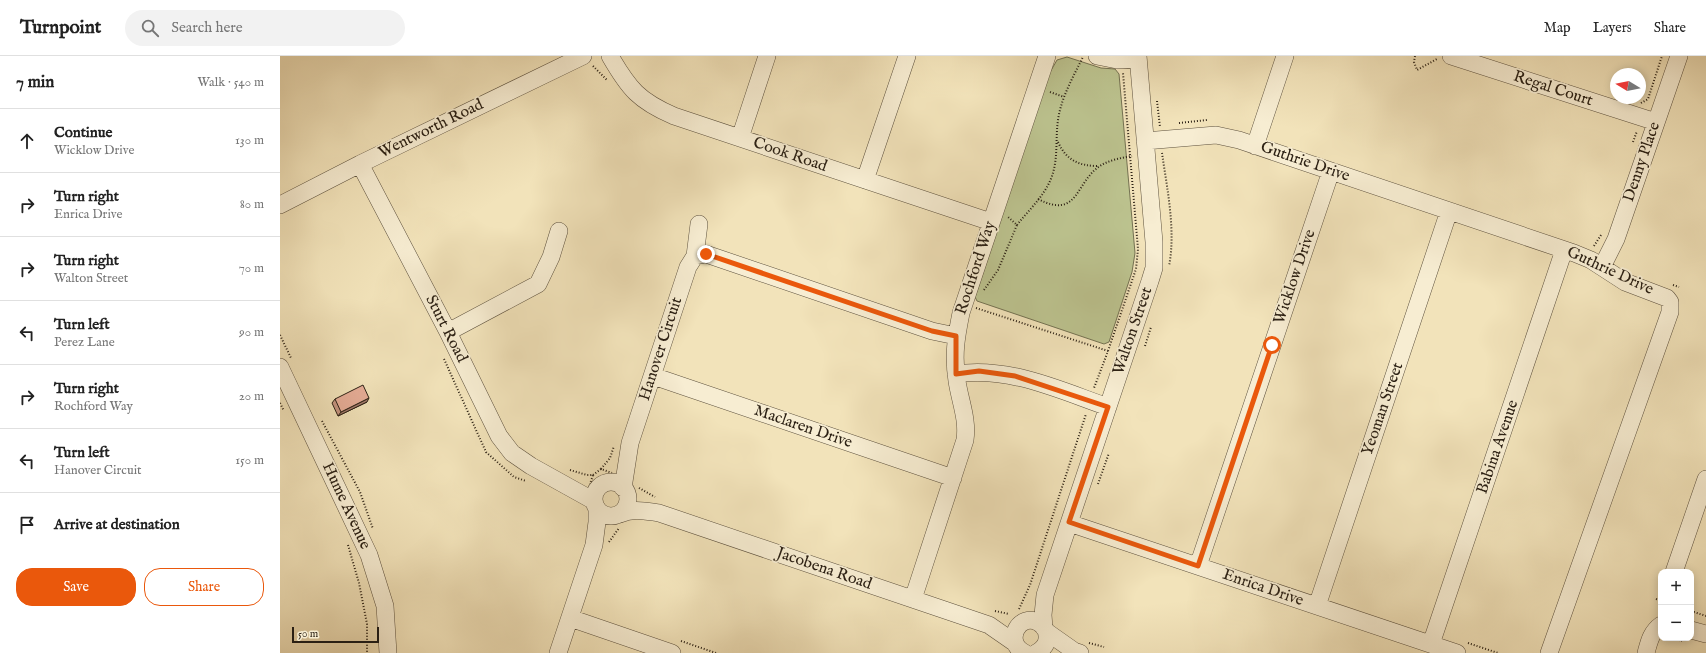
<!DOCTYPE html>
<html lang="en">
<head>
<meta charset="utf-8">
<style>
	body { margin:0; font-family:"IM FELL English",serif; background:#f2f2f2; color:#222 }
	.controls { position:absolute; right:12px; bottom:12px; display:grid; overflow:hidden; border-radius:8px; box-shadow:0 2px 10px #0003 }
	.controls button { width:36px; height:36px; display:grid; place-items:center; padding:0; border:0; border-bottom:1px solid #e0e0e0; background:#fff; color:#222; font:20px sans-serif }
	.compass { position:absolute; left:1330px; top:12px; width:36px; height:36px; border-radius:50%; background:#fff; box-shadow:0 2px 10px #0003; rotate:280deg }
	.scale { position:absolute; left:12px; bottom:10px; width:87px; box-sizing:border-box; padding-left:4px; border:2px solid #2b2014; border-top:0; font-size:11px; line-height:14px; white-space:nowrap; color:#2b2014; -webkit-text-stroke:3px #f7edd2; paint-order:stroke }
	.stop { position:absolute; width:12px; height:12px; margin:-9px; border:3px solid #ea580c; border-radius:50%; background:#fff }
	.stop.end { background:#ea580c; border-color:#fff; box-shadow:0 1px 4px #0008 }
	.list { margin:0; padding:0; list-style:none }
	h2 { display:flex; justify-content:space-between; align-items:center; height:52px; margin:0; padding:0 16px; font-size:17px }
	h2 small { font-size:13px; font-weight:400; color:#767676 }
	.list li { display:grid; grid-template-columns:26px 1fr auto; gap:12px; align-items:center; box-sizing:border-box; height:64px; padding:0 16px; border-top:1px solid #e0e0e0 }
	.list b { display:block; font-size:15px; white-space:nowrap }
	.list p { margin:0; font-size:13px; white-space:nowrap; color:#767676 }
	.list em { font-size:13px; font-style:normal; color:#767676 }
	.actions { display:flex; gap:8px; padding:12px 16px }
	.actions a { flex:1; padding:9px 0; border:1px solid #ea580c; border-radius:16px; text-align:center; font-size:14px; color:#ea580c }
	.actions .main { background:#ea580c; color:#fff }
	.icon { flex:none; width:22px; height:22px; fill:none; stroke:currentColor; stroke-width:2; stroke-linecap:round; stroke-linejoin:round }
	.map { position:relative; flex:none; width:1426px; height:597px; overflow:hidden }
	header { display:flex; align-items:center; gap:24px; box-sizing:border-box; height:56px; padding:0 20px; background:#fff; border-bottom:1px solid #e0e0e0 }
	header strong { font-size:19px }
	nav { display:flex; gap:22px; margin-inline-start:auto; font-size:14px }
	.search { width:280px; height:36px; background:#f2f2f2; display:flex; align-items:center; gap:10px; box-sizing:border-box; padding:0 14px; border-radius:22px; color:#767676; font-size:15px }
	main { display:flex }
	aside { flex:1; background:#fff }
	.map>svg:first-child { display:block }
</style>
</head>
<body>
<header>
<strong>Turnpoint</strong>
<div class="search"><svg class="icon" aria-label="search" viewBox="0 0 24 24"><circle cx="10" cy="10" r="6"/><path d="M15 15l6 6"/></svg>Search here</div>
<nav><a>Map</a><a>Layers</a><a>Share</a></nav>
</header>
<main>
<aside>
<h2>7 min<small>Walk · 540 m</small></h2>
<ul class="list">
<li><svg class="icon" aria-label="ahead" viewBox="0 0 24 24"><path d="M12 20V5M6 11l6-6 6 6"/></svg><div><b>Continue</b><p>Wicklow Drive</p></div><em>130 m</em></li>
<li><svg class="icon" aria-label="right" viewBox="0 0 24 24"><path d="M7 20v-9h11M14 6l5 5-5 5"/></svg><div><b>Turn right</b><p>Enrica Drive</p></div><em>80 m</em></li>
<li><svg class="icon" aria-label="right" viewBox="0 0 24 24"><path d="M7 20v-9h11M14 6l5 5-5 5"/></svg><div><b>Turn right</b><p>Walton Street</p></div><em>70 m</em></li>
<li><svg class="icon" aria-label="left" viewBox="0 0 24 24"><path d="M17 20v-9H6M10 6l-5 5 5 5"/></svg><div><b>Turn left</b><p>Perez Lane</p></div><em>90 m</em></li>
<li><svg class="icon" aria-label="right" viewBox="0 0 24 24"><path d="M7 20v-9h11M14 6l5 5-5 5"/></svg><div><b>Turn right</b><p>Rochford Way</p></div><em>20 m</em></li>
<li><svg class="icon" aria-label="left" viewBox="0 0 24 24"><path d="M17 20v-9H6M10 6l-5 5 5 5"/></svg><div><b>Turn left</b><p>Hanover Circuit</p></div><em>150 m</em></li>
<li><svg class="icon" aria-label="arrive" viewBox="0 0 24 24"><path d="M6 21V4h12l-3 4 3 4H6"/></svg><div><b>Arrive at destination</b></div></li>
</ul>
<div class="actions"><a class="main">Save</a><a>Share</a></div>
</aside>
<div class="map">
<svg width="1426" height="597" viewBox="0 0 1426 597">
	<rect width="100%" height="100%" fill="#f2e3ba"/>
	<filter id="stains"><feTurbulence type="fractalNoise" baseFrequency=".005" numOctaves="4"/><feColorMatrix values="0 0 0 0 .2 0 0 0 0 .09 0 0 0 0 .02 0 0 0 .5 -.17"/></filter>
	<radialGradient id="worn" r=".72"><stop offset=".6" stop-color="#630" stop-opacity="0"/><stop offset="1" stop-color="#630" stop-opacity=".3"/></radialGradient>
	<path fill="#bcc38f" stroke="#747252" d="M787 1 821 12 835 13 839 18 855 197 852 216 829 286 824 288 697 245 695 241 769 18 777 4Z"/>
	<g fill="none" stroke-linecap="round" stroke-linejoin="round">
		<g stroke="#5d513e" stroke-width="18">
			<path id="minor" d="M330 0C349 33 359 45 394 60L711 166
				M817 0 837 4 858 3
				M1171 0 1376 66
				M460 82 487 0
				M865 85 936 79 959 84 1294 197 1311 204 1345 226 1387 242 1390 246V256L1269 597
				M975 90 1005 0
				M80 108 168 276 219 380 232 397 251 410 314 445
				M585 124 627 0
				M0 149 80 108 303 0
				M415 200 419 168
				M1322 211 1336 183 1399 0
				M168 276 258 228 271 201 279 175
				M0 311 89 499 105 550 108 597
				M676 318C729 310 779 334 828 351
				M373 320 673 422
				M314 443a17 17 0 1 1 34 0a17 17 0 1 1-34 0Z
				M343 432 350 387 408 211 415 200 426 198 652 275 676 280
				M340 458C353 452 365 455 379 457L709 569 735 587
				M789 467 1177 597
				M918 510 1051 115
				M1394 516 1426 423
				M633 543 685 384C688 363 680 345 677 325 673 299 676 282 681 257L767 0
				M1037 550 1169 155
				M290 562 392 597
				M764 572 763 559 765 539 870 225 874 212V186L858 0
				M1411 574 1426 578
				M767 576 794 595 800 597
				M1151 588 1284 194
				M278 597 314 489 317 466V452
				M745 597C722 586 740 555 759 567 764 570 767 575 767 580 768 588 763 593 756 597
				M1366 597C1369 586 1371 576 1381 569"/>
		</g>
		<path stroke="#2b2014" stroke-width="2" stroke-dasharray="1 2" stroke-linecap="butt" d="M1135 0 1134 6 1137 14 1157 3
			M313 10 327 24
			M770 36 784 41
			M877 45 880 71
			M1361 47 1368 43 1382 0
			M899 67 927 64
			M778 86C786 104 799 110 818 110
			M1353 86 1357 75
			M882 97C887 132 896 175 889 210
			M758 143C799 164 795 126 820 110 829 104 841 102 852 100
			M737 169C748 155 763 141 770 125 779 105 775 85 778 64 781 42 793 21 803 1
			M1314 190 1321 179
			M1393 229 1399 231
			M704 234 718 214 737 169 728 161
			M696 252 828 295 814 332
			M0 279 11 302
			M865 290 871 271
			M828 295 856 213 858 193 843 17
			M164 303 206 396 234 421 246 425
			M0 347 4 355
			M42 365 80 436 93 473
			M321 413 330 402 334 390
			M290 414 307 419H313L310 428
			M313 419 321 413 332 417
			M818 428 829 397
			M359 432 375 441
			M329 486 339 472
			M68 489 79 527 87 568V597
			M1376 543 1381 545
			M739 553 750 529 806 358
			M715 555 729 558
			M1411 555 1426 560
			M1393 582 1402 585
			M401 585 436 597
			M809 587 824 591
			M1188 587 1218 597"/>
		<use href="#minor" stroke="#f7edd2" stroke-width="17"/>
	</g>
	<path fill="#c69582" stroke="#2b2014" d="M55 343 87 346 58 360 52 347Z"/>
	<path fill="#a1796a" stroke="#2b2014" d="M89 342 87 346 58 360 61 356Z"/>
	<path fill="#e6ad97" stroke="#2b2014" d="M83 329 89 342 61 356 55 343Z"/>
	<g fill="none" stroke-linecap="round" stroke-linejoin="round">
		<path stroke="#ea580c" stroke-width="5" d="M426 198 652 275 676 280V318L699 315 735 320 828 351 789 466 918 510 992 289"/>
	</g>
	<g text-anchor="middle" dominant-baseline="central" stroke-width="3.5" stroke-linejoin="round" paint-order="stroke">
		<g font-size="16" fill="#2b2014" stroke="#f7edd2">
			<text transform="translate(1273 33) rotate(18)">Regal Court</text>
			<text transform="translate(151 73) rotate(-26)">Wentworth Road</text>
			<text transform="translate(510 99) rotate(19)">Cook Road</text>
			<text transform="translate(1025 106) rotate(19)">Guthrie Drive</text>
			<text transform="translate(1362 106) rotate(-71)">Denny Place</text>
			<text transform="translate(696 212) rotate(-72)">Rochford Way</text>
			<text transform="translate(1330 215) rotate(25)">Guthrie Drive</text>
			<text transform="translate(1015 221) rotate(-71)">Wicklow Drive</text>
			<text transform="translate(166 273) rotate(63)">Sturt Road</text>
			<text transform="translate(853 275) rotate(-71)">Walton Street</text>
			<text transform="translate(381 293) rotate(-72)">Hanover Circuit</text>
			<text transform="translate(1103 353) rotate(-71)">Yeoman Street</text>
			<text transform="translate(523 371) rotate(19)">Maclaren Drive</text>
			<text transform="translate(1218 391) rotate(-71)">Babina Avenue</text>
			<text transform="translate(66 450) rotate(65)">Hume Avenue</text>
			<text transform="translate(544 513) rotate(19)">Jacobena Road</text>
			<text transform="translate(983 532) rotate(19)">Enrica Drive</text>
		</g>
	</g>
	<rect width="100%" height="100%" filter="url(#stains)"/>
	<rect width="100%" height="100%" fill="url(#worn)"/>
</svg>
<div class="controls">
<button>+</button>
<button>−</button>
</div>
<svg class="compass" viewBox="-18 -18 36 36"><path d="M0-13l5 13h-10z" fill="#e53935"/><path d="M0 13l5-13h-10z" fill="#767676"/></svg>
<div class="scale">50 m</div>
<div class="stop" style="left:992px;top:289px"></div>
<div class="stop end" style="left:426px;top:198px"></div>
</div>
</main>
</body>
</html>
